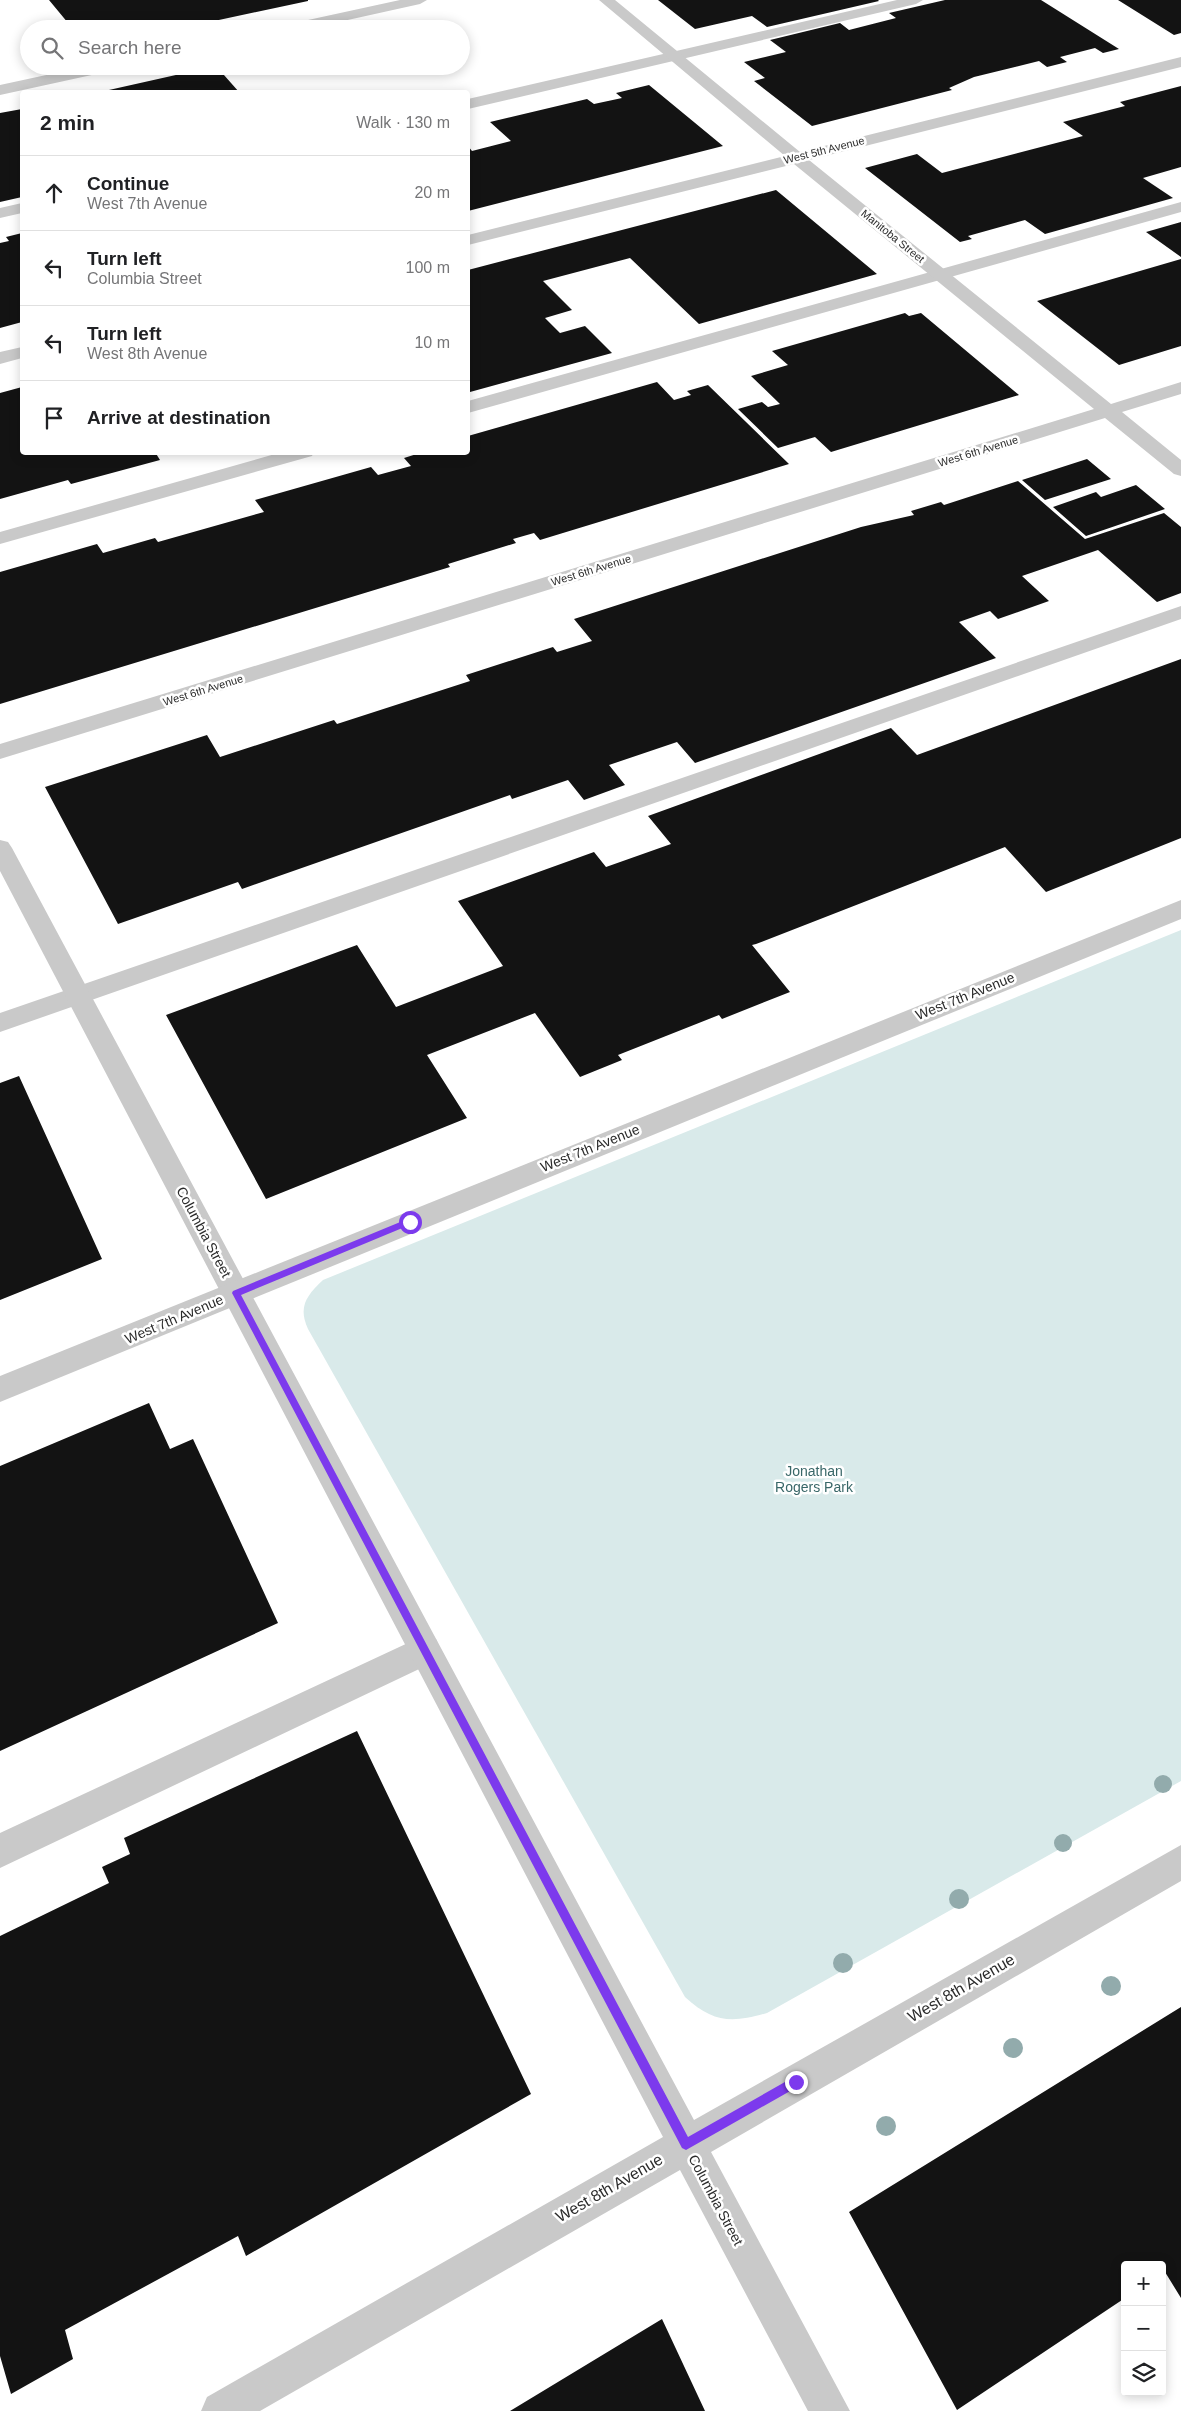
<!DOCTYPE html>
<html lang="en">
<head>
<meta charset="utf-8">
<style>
	body { margin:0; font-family:Helvetica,sans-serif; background:#f6f6f6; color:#202124 }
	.controls { position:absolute; right:15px; bottom:15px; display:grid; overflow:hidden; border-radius:5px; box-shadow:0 2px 12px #0003 }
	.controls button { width:45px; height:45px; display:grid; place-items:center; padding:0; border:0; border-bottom:1px solid #e0e0e0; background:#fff; color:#202124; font:25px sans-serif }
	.stop { position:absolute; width:15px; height:15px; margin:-11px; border:4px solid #7c3aed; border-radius:50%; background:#fff }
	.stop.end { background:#7c3aed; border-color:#fff; box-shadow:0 1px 5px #0008 }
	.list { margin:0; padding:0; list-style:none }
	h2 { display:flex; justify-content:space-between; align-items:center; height:65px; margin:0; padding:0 20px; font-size:21px }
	h2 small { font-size:16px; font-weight:400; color:#757577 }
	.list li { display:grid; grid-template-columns:32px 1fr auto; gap:15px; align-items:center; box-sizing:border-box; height:75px; padding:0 20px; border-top:1px solid #e0e0e0 }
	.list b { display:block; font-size:19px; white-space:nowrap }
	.list p { margin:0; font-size:16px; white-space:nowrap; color:#757577 }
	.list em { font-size:16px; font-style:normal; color:#757577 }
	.icon { flex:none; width:28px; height:28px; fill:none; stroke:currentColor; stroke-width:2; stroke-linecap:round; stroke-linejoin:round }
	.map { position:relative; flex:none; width:1181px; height:2411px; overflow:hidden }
	.search { position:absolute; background:#fff; box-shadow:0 2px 12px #0003; left:20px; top:20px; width:450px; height:55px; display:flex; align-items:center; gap:12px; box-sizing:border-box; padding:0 18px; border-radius:28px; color:#757577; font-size:19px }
	.panel { position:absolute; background:#fff; box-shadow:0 2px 12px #0003; left:20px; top:90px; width:450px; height:365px; border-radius:5px }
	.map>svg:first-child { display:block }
</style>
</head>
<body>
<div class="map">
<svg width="1181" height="2411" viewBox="0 0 1181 2411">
	<rect width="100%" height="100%" fill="#fff"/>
	<path fill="#d9eaea" d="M1181 930V1781L767 2013C732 2023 713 2023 685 1997L308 1329C298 1307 306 1296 323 1280Z"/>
	<path fill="#131313" d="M49 0H308V1L177 29H73Z
		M658 0H878L879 1 767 27 752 16 695 29Z
		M945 0H1041L1119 49 1103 53 1095 48 1060 57 1067 62 1047 67 1039 61 974 77 949 88 952 90 812 126 754 81 765 78 744 62 786 52 770 40 840 23 849 30 896 18 889 13Z
		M1118 0H1181V33L1174 35Z
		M216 66 239 92H100Z
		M649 85 723 146 468 211V146L472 151 511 141 490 122 587 99 594 104 622 98 616 93Z
		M1181 86V167L1143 178 1173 198 1045 234 1025 220 968 236 972 239 960 242 865 168 917 154 942 173 1083 136 1063 122 1125 106 1120 102Z
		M22 109V197L0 202V113Z
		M776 190 877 274 699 324 630 258 543 281 572 310 545 318 560 333 585 326 612 353 470 392 468 389V270Z
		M1181 222V257L1146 232Z
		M22 233V322L0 328V243L9 241 6 237Z
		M1181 259V346L1119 365 1037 301Z
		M905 313 909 316 921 313 1019 395 831 452 815 437 778 448 738 409 762 402 768 407 780 404 751 376 788 365 772 351Z
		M657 382 674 400 691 395 687 391 708 385 789 464 540 540 534 533 513 539 516 543 448 564 450 567 0 704V572L97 544 103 553 155 538 158 542 264 512 255 500 371 467 378 475 411 466 404 458 423 452H468V436Z
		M22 387V452H155L160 460 71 484 68 480 0 499V393Z
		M1087 459 1111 479 1045 500 1022 480Z
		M1018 481 1085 539 1164 513 1181 527V593L1157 602 1098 550 1022 576 1049 601 998 619 990 611 959 622 996 658 695 763 677 742 609 765 625 785 584 800 568 780 512 799 510 795 242 889 238 882 118 924 45 787 207 735 220 757 334 720 337 724 470 681 466 675 553 647 557 652 592 641 574 619 861 527 914 515 911 511 941 502 944 505Z
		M1136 485 1165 509 1086 536 1053 507 1096 492 1101 497Z
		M1181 659V838L1046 892 1005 847 756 944 752 945 790 992 722 1019 719 1015 618 1055 622 1060 580 1077 535 1013 427 1055 467 1118 266 1199 166 1015 357 945 396 1007 503 966 458 901 594 852 606 867 671 844 648 816 891 728 917 755Z
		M19 1076 102 1259 0 1300V1083Z
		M149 1403 170 1449 193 1439 278 1623 0 1751V1466Z
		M357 1731 531 2094 246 2256 238 2236 65 2330 73 2359 11 2394 0 2356V1936L109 1883 102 1867 130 1854 124 1838Z
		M1181 2007V2298L1165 2272 1162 2273V2265H1125V2298L957 2410 849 2212Z
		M662 2319 705 2411H510Z"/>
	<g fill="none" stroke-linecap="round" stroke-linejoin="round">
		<path fill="#c9c9c9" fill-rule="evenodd" d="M897 0H923L916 4 468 109V99Z
			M1181 202V212L468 413V401Z
			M22 203V213L0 218V208Z
			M282 452H314L312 456 0 544V532Z
			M1181 606V619L0 1032V1013Z
			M425 1635 436 1639 441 1650 436 1661 0 1868V1833Z"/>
		<path fill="#c9c9c9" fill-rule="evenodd" d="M400 0H427L420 4 307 29H278L285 25Z
			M599 0H615L800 152 1181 57V67L809 160 1111 404 1181 382V394L1122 412 1181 460V476L1174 474 1105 418 0 759V744L1094 409 794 164 468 245V235L785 156Z
			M88 66H117L110 71 0 95V85Z
			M22 347V358L0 364V352Z
			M0 840 8 842 12 848 694 2120 1181 1845V1881L711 2152 850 2411H808L680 2170 260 2411H201L207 2397 663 2137 0 871Z"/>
		<path fill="#c9c9c9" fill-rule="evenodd" d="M1181 900V919L0 1402V1376Z"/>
	</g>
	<g fill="#92abac">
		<circle cx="1163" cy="1784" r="9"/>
		<circle cx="1063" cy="1843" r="9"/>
		<circle cx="959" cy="1899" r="10"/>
		<circle cx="843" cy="1963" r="10"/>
		<circle cx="1111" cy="1986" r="10"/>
		<circle cx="1013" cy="2048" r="10"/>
		<circle cx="886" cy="2126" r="10"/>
	</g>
	<path fill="#7c3aed" d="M410 1218 412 1219V1224L241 1295 688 2137 792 2078H799V2086L686 2150 682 2148 232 1293 233 1291Z"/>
	<g text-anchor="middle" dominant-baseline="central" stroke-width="5" stroke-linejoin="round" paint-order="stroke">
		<g font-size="11" fill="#2c2c2c" stroke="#fff">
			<text transform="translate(824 150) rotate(-14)">West 5th Avenue</text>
			<text transform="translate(893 236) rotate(39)">Manitoba Street</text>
			<text transform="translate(978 451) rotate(-17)">West 6th Avenue</text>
			<text transform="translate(591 570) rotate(-17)">West 6th Avenue</text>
			<text transform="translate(203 690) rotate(-17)">West 6th Avenue</text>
		</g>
		<g font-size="14" fill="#2c2c2c" stroke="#fff">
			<text transform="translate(965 996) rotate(-22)">West 7th Avenue</text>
			<text transform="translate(590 1148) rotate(-22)">West 7th Avenue</text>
			<text transform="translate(204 1232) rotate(62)">Columbia Street</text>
			<text transform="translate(174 1319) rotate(-23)">West 7th Avenue</text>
			<text transform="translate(716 2200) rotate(62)">Columbia Street</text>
		</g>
		<g font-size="14" fill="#396768" stroke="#fff">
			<text x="814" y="1471">Jonathan<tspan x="814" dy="16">Rogers Park</tspan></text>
		</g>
		<g font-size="16" fill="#2c2c2c" stroke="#fff">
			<text transform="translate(961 1988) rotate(-30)">West 8th Avenue</text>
			<text transform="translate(609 2188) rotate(-30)">West 8th Avenue</text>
		</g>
	</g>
</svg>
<div class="controls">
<button>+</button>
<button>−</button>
<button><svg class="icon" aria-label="layers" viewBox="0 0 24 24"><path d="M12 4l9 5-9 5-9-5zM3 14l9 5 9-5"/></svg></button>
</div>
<div class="stop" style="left:410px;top:1222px"></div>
<div class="stop end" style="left:796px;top:2082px"></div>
<div class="search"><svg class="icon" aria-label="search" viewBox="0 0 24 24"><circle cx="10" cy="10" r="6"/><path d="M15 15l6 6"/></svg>Search here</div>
<section class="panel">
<h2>2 min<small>Walk · 130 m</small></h2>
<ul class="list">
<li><svg class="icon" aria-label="ahead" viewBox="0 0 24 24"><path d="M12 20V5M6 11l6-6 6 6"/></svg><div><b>Continue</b><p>West 7th Avenue</p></div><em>20 m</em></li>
<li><svg class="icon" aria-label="left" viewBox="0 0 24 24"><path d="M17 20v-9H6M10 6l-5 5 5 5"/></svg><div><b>Turn left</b><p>Columbia Street</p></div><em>100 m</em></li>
<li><svg class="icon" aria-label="left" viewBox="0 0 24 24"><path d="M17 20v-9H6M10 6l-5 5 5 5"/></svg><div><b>Turn left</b><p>West 8th Avenue</p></div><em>10 m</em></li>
<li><svg class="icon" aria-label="arrive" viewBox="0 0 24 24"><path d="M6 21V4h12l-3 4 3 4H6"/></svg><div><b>Arrive at destination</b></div></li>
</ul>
</section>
</div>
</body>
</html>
